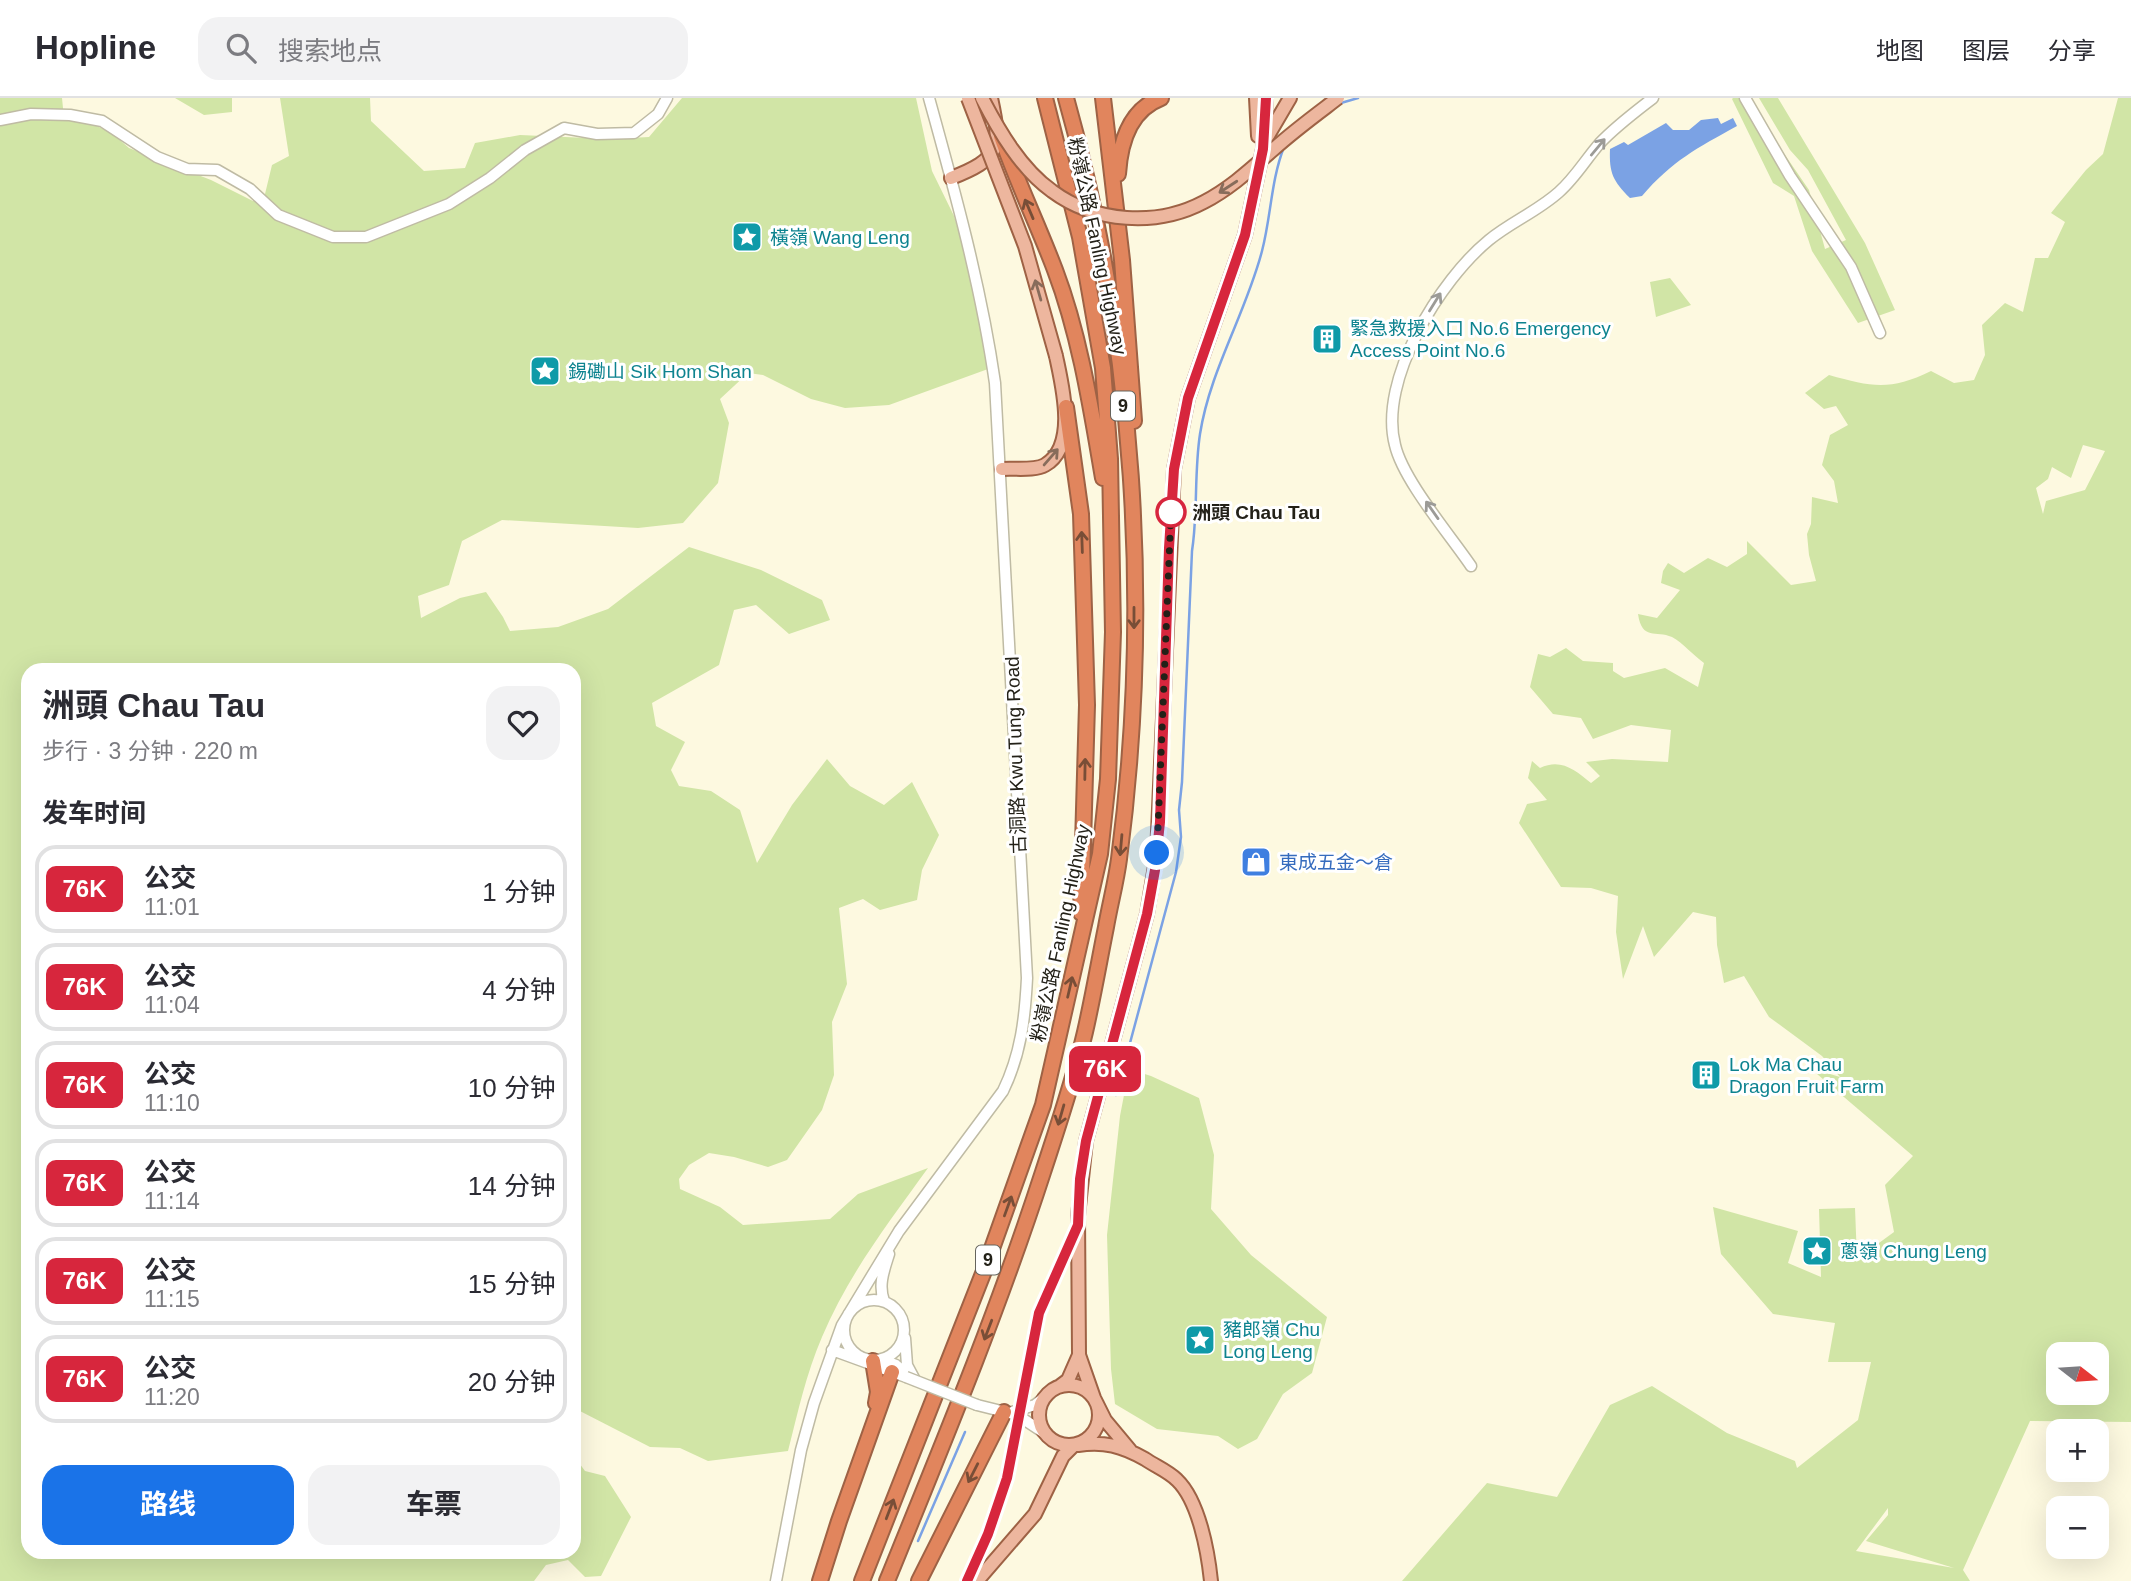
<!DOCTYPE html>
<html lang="zh">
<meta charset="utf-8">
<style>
:root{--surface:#fff;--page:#f2f2f3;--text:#2b2b33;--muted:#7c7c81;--line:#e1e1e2;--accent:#1a73e8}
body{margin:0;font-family:Helvetica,"Noto Sans SC",sans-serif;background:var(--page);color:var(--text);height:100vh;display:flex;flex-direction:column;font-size:26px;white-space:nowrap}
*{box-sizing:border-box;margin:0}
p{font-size:23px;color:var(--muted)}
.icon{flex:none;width:38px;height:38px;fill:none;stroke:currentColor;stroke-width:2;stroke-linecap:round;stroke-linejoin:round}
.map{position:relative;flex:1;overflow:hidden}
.sheet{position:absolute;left:21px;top:565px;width:560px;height:896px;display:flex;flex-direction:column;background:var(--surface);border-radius:21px;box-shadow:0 7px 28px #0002}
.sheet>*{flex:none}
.badge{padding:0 14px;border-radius:10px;font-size:24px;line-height:46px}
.needle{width:46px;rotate:107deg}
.buttons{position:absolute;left:2046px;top:1244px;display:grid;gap:14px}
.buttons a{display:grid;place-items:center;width:63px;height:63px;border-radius:14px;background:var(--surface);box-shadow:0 7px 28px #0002;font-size:35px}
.you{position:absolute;width:35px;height:35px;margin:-18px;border:5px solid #fff;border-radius:50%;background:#1a73e8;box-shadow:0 0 0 10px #1a73e833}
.map>.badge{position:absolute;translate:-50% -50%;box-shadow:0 0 0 4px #fff}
h2{padding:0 21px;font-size:26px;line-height:63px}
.round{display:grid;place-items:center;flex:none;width:74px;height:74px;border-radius:21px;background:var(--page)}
.headline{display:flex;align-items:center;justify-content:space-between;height:119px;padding:0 21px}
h1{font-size:33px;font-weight:700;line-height:52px}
.action{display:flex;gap:14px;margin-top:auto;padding:14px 21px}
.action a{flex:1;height:80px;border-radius:21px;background:var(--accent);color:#fff;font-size:28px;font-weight:700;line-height:80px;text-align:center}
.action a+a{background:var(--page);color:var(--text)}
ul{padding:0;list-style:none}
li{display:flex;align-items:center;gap:21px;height:88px;margin:0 14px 10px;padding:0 7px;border:4px solid var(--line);border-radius:21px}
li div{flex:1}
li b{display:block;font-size:26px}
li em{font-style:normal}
li .badge{min-width:77px;font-weight:700;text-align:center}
header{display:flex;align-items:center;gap:42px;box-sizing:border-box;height:98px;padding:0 35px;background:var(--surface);border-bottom:2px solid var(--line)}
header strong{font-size:33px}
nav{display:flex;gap:38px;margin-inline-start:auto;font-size:24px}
.search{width:490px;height:63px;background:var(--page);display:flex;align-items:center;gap:18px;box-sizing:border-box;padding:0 24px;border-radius:21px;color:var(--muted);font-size:26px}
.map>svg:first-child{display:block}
.green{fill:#d1e5a6;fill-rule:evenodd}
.water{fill:#7ba2e4}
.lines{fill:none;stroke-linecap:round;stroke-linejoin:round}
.stream{stroke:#7ba2e4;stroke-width:2.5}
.minor-casing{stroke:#bfbba4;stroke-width:13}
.major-casing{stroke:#9e6245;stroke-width:16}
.highway-casing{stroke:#9e6245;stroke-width:18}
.minor{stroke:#fff;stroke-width:10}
.major{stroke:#edb69e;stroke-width:12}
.highway{stroke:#e1855d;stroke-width:14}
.minor-bridge-casing{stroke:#bfbba4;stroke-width:13;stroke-linecap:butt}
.major-bridge-casing{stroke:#9e6245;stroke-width:16;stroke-linecap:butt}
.minor-bridge{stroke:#fff;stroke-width:10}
.major-bridge{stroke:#edb69e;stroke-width:12}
.oneway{stroke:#9c9b97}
.oneway2{stroke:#886c5b}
.oneway3{stroke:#784e37}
.line-casing{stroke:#fff;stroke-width:16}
.line{stroke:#d7263d;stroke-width:10}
.walk{stroke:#232118;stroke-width:7;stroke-dasharray:0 12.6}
.stop-dot{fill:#fff;stroke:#d7263d;stroke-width:3.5}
.labels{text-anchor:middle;stroke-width:6;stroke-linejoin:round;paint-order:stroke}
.shield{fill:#fff;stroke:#65645d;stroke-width:2}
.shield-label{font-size:18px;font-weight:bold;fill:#232118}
.culture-label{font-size:19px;fill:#0d838f;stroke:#fff;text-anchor:start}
.street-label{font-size:19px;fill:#232118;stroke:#fff}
.stop-label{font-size:19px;font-weight:bold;fill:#232118;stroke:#fff;text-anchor:start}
.shop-label{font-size:19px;fill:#366cbe;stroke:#fff;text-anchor:start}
</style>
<header>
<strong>Hopline</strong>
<div class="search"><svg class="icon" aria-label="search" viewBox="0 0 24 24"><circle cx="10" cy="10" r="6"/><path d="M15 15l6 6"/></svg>搜索地点</div>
<nav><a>地图</a><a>图层</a><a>分享</a></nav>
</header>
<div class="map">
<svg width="2131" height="1483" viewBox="0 0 2131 1483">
<rect width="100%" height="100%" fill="#fdf9e0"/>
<path class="green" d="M 0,0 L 62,0 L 64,20 L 91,25 L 113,36 L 129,50 L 211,82 L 253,103 L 265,96 L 272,67 L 289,58 L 280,0 L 370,0 L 371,23 L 424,73 L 465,70 L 475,45 L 520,37 L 610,41 L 649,39 L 682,0 L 916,0 L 932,73 L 954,118 L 983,216 L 988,271 L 889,307 L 845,310 L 811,301 L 763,277 L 748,275 L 720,301 L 729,325 L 718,385 L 683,425 L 638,430 L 502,422 L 462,443 L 449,487 L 418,498 L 421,520 L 460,500 L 486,494 L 503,519 L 510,533 L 558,529 L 608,511 L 689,449 L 761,472 L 822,502 L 830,522 L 789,536 L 756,507 L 734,512 L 719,567 L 652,605 L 656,628 L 685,644 L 671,672 L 679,688 L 711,693 L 740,712 L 757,765 L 792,707 L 827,661 L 850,688 L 884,707 L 912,684 L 939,737 L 922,772 L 917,802 L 880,812 L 863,801 L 839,810 L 847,886 L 832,924 L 834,977 L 822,1012 L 787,1062 L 768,1069 L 734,1059 L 709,1055 L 689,1067 L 679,1081 L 680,1091 L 720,1109 L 743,1127 L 830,1121 L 858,1096 L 928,1070 C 889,1124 848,1177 822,1239 C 806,1276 798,1314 788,1353 L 708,1363 L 680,1350 L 650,1349 L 576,1311 L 574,1314 L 574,572 L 28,572 L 28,1454 L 574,1454 L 574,1358 L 585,1373 L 605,1378 L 631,1419 L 601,1478 L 585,1479 L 568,1462 L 546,1467 L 534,1483 L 0,1483 Z
M 175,0 L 232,0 L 232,14 L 204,17 Z
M 1733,0 L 1746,0 L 1809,92 L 1825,151 L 1846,142 L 1808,72 L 1790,52 L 1759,0 L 1778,0 L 1865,145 L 1895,212 L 1858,225 L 1812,153 L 1794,98 L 1773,85 L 1732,1 Z
M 2118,0 L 2131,0 L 2131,1324 L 2030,1323 L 1963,1472 L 1970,1483 L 1402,1483 L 1487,1385 L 1557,1399 L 1610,1307 L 1652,1288 L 1727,1335 L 1795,1363 L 1797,1370 L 1858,1322 L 1871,1264 L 1828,1264 L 1835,1225 L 1773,1216 L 1721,1156 L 1713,1109 L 1798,1133 L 1788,1165 L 1821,1179 L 1819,1111 L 1855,1110 L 1857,1161 L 1894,1134 L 1885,1087 L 1913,1058 L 1810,970 L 1840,979 L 1822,958 L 1769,919 L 1744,878 L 1724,885 L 1717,847 L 1716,819 L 1693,814 L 1654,859 L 1643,828 L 1623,881 L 1616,834 L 1618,798 L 1591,790 L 1561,789 L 1519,725 L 1527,706 L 1547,702 L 1528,680 L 1532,663 L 1540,670 C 1561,660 1575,672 1591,685 L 1600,678 L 1586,664 L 1612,661 L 1668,664 L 1671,632 L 1631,627 L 1593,641 L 1581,620 L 1553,616 L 1530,589 L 1538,556 L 1550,559 L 1566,550 L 1583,563 L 1613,565 L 1613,573 L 1624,580 L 1665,570 L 1698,589 L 1704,565 C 1694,558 1683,545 1672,539 C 1656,532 1642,543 1638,516 L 1657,520 L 1680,492 L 1661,485 L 1663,473 L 1668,465 L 1684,475 L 1708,460 L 1727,469 L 1747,456 L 1747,443 L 1791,487 L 1816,483 L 1809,457 L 1807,436 L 1811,426 L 1812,399 L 1838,405 L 1834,383 L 1822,367 L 1830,337 L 1848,327 L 1836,308 L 1824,311 L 1805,295 L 1829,277 C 1872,289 1890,293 1931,273 L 1954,285 L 1974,282 L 1985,257 L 1982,227 L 2005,205 L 2023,214 L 2035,160 L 2048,160 L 2065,124 L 2051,115 L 2086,72 L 2103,56 ZM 2083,347 L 2105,353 L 2085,392 L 2046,403 L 2043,416 L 2036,390 L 2048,381 L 2052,369 L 2071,380 ZM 2058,1256 L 2096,1256 L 2096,1295 L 2058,1295 ZM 1888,1410 L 1888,1417 L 1866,1443 L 1954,1470 L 1856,1453 Z
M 1670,180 L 1691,207 L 1656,219 L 1650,184 Z
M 1129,971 L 1151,978 L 1199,1000 L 1214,1057 L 1211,1111 L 1251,1157 L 1327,1219 L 1312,1275 L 1283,1296 L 1257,1341 L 1238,1351 L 1218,1338 L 1157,1331 L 1115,1306 L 1111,1271 L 1107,1137 L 1120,1018 Z"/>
<path class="water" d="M 1718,20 L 1721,26 L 1733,20 L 1737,28 C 1697,50 1672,63 1642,98 L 1630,100 C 1613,83 1609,75 1610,51 L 1624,44 L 1628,47 L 1666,25 L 1673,32 L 1689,32 L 1701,22 Z"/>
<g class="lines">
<path class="stream" d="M 1341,5 L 1358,0
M 1116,997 L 1176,774 L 1181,739 L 1179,712 L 1182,684 L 1192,453 C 1198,415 1194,375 1200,336 C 1210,272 1246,215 1262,153 C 1271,119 1271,82 1284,49
M 918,1443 L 965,1334"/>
<g class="minor-casing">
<path id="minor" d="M 1745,0 L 1790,78 L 1851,169 L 1880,235
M 0,22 L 31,16 L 70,17 L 102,23 L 157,59 L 187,71 L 217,72 L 250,91 L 278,117 L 333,139 L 366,139 L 449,106 L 490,80 L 525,52 L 564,30 L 597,36 L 634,35 L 658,16 L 667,0
M 1471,468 C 1450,437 1403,382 1395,347 C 1378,282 1440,182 1489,142 C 1511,124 1538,113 1559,94 C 1575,80 1586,61 1600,45 C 1616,28 1635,14 1653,0
M844 1232a30 30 0 1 1 60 0a30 30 0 1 1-60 0Z
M 884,1203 C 878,1187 884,1172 889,1156
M 905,1240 L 907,1267 L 915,1282
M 832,1252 L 906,1279
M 883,1262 L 896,1267 L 908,1277
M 977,1307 L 1017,1317 L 1043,1334
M 1012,1314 L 1035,1307 L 1047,1297
M 776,1483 L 801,1352 L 814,1305 L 842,1227 L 899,1133 L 1003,993 C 1021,956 1025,920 1027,880 L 995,285 C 981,188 955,94 929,0"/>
</g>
<g class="major-casing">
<path id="major" d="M 1256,0 L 1258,38
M 1266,41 L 1290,0
M 951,80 C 1000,61 1002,50 991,0
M 1002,371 C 1014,370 1035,373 1045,367 C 1078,348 1062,287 1056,258
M1039 1317a30 30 0 1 1 60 0a30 30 0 1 1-60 0Z
M 1060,1288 L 1068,1282 L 1079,1257
M 1078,1347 C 1104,1343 1122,1348 1145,1361 C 1155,1368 1168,1373 1177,1382 C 1199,1403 1208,1454 1211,1483
M 1130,1352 L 1105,1322 L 1094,1300 L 1079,1257 L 1078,1118 L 1086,1043 L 1147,816 L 1157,756 L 1174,371 L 1188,300 L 1245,137 L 1263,51 L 1266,0
M 977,1483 L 1035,1416 L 1063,1358 L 1074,1347"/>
</g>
<g class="highway-casing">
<path id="highway" d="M 1103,0 L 1122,162 L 1134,323
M 1001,38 C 1017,84 1038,127 1055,172 C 1080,238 1091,310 1103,380
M 1118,76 C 1120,45 1129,12 1161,0
M 1066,309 L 1081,416 L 1087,607 L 1081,815
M 873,1263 L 878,1294 L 876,1305
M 820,1483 L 839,1423 L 892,1274
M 862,1483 L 984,1173 L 1043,1007 L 1100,756 L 1108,681 L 1113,534 L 1110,361 L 1103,270 L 1080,139 L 1045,0
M 887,1483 C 942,1348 998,1213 1043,1074 C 1058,1028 1074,981 1085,934 C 1093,899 1099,864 1106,829 C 1110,806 1116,784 1119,761 C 1152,509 1135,245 1066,0
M 919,1483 L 1004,1314"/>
</g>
<use href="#minor" class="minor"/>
<use href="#major" class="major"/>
<use href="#highway" class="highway"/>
<g class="minor-bridge-casing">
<path id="minor-bridge" d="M 906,1279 L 977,1307"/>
</g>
<g class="major-bridge-casing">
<path id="major-bridge" d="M 968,0 L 1025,148 L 1056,258
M 982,0 C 999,33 1021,71 1052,93 C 1095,125 1157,129 1204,104 C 1231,90 1252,70 1275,50 C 1295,32 1317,16 1338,0"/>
</g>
<use href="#minor-bridge" class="minor-bridge"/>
<use href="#major-bridge" class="major-bridge"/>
</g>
<defs><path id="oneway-shaft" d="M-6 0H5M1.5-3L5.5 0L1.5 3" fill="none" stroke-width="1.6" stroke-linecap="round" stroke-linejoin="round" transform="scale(1.75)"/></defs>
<g class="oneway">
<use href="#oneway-shaft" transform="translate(1598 49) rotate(-50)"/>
<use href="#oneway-shaft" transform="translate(1435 204) rotate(-58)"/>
<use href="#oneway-shaft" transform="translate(1432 412) rotate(-125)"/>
</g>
<g class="oneway2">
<use href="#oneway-shaft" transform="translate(1228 89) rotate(147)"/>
<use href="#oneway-shaft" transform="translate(1038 192) rotate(-106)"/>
<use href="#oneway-shaft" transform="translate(1051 359) rotate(-49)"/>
</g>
<g class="oneway3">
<use href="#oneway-shaft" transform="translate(1029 111) rotate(-113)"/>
<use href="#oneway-shaft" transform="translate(1082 444) rotate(-92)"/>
<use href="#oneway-shaft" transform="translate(1134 520) rotate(90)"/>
<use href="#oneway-shaft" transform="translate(1085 671) rotate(-89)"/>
<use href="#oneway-shaft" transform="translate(1121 747) rotate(95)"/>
<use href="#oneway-shaft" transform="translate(1070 889) rotate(-77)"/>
<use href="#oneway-shaft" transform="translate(1061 1017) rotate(106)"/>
<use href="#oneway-shaft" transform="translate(1008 1108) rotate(-70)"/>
<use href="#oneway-shaft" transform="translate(988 1232) rotate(111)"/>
<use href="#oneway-shaft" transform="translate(973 1375) rotate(117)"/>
<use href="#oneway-shaft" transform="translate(890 1411) rotate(-69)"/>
</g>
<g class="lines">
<g class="line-casing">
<path id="line" d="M 967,1483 L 988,1436 L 1007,1380 L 1039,1215 L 1078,1127 L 1080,1081 L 1086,1043 L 1147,816 L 1155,772 L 1160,724 L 1169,450 L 1174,371 L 1188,300 L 1245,137 L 1263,51 L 1266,0"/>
</g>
<use href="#line" class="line"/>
<path class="walk" d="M 1157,755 L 1171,414"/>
</g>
<defs>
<g id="sight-square" transform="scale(1.575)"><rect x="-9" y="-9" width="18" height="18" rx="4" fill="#0f9aa8" stroke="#fff"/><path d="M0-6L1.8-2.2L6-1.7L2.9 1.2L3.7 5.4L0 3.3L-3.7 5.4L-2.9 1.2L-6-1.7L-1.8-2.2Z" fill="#fff"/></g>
<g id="building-square" transform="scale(1.575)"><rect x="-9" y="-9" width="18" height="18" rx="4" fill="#0f9aa8" stroke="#fff"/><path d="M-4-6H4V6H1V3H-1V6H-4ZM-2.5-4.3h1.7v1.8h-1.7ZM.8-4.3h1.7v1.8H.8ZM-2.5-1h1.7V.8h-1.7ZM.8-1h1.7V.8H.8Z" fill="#fff"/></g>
<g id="shop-square" transform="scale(1.575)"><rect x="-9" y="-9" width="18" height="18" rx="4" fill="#3f7fe0" stroke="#fff"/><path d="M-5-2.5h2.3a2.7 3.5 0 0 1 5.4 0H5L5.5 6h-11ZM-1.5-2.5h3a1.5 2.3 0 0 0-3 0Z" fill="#fff"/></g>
</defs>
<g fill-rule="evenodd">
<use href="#sight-square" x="747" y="139"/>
<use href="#building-square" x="1327" y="241"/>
<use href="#sight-square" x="545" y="273"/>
<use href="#shop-square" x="1256" y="764"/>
<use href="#building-square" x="1706" y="977"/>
<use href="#sight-square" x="1817" y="1153"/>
<use href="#sight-square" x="1200" y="1242"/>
</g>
<circle class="stop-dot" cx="1171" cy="414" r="14"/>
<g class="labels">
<g class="shield">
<rect x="1111" y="293.5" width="24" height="29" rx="5"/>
<rect x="976" y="1147.5" width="24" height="29" rx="5"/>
</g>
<g class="shield-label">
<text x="1123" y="314">9</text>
<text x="988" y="1168">9</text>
</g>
<g class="culture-label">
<text x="770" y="146">橫嶺 Wang Leng</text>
<text x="1350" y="237">緊急救援入口 No.6 Emergency<tspan x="1350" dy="22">Access Point No.6</tspan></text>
<text x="568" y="280">錫磡山 Sik Hom Shan</text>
<text x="1729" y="973">Lok Ma Chau<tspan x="1729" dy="22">Dragon Fruit Farm</tspan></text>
<text x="1840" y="1160">蔥嶺 Chung Leng</text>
<text x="1223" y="1238">豬郎嶺 Chu<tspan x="1223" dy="22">Long Leng</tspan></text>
</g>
<g class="street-label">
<text transform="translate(1098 148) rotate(78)" y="7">粉嶺公路 Fanling Highway</text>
<text transform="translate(1015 657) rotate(-92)" y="7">古洞路 Kwu Tung Road</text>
<text transform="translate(1060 835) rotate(-78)" y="7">粉嶺公路 Fanling Highway</text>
</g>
<g class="stop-label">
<text x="1192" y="421">洲頭 Chau Tau</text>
</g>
<g class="shop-label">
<text x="1279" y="771">東成五金～倉</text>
</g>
</g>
</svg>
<div class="buttons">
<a><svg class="needle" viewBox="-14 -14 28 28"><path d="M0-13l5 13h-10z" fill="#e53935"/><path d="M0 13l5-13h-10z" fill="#7c7c81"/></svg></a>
<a>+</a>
<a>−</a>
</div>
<div class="you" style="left:1157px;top:755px"></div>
<b class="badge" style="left:1105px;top:971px;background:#d7263d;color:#fff">76K</b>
<section class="sheet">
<div class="headline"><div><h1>洲頭 Chau Tau</h1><p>步行 · 3 分钟 · 220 m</p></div><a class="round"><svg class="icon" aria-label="heart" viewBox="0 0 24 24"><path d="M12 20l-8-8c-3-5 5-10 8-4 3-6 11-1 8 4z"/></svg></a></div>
<h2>发车时间</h2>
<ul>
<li><span class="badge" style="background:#d7263d;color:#fff">76K</span><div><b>公交</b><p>11:01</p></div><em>1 分钟</em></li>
<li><span class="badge" style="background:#d7263d;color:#fff">76K</span><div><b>公交</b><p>11:04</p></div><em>4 分钟</em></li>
<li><span class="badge" style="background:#d7263d;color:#fff">76K</span><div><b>公交</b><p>11:10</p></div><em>10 分钟</em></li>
<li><span class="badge" style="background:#d7263d;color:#fff">76K</span><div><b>公交</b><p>11:14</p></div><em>14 分钟</em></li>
<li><span class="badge" style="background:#d7263d;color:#fff">76K</span><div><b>公交</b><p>11:15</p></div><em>15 分钟</em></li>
<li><span class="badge" style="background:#d7263d;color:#fff">76K</span><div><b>公交</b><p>11:20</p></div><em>20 分钟</em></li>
</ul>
<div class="action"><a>路线</a><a>车票</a></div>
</section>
</div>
